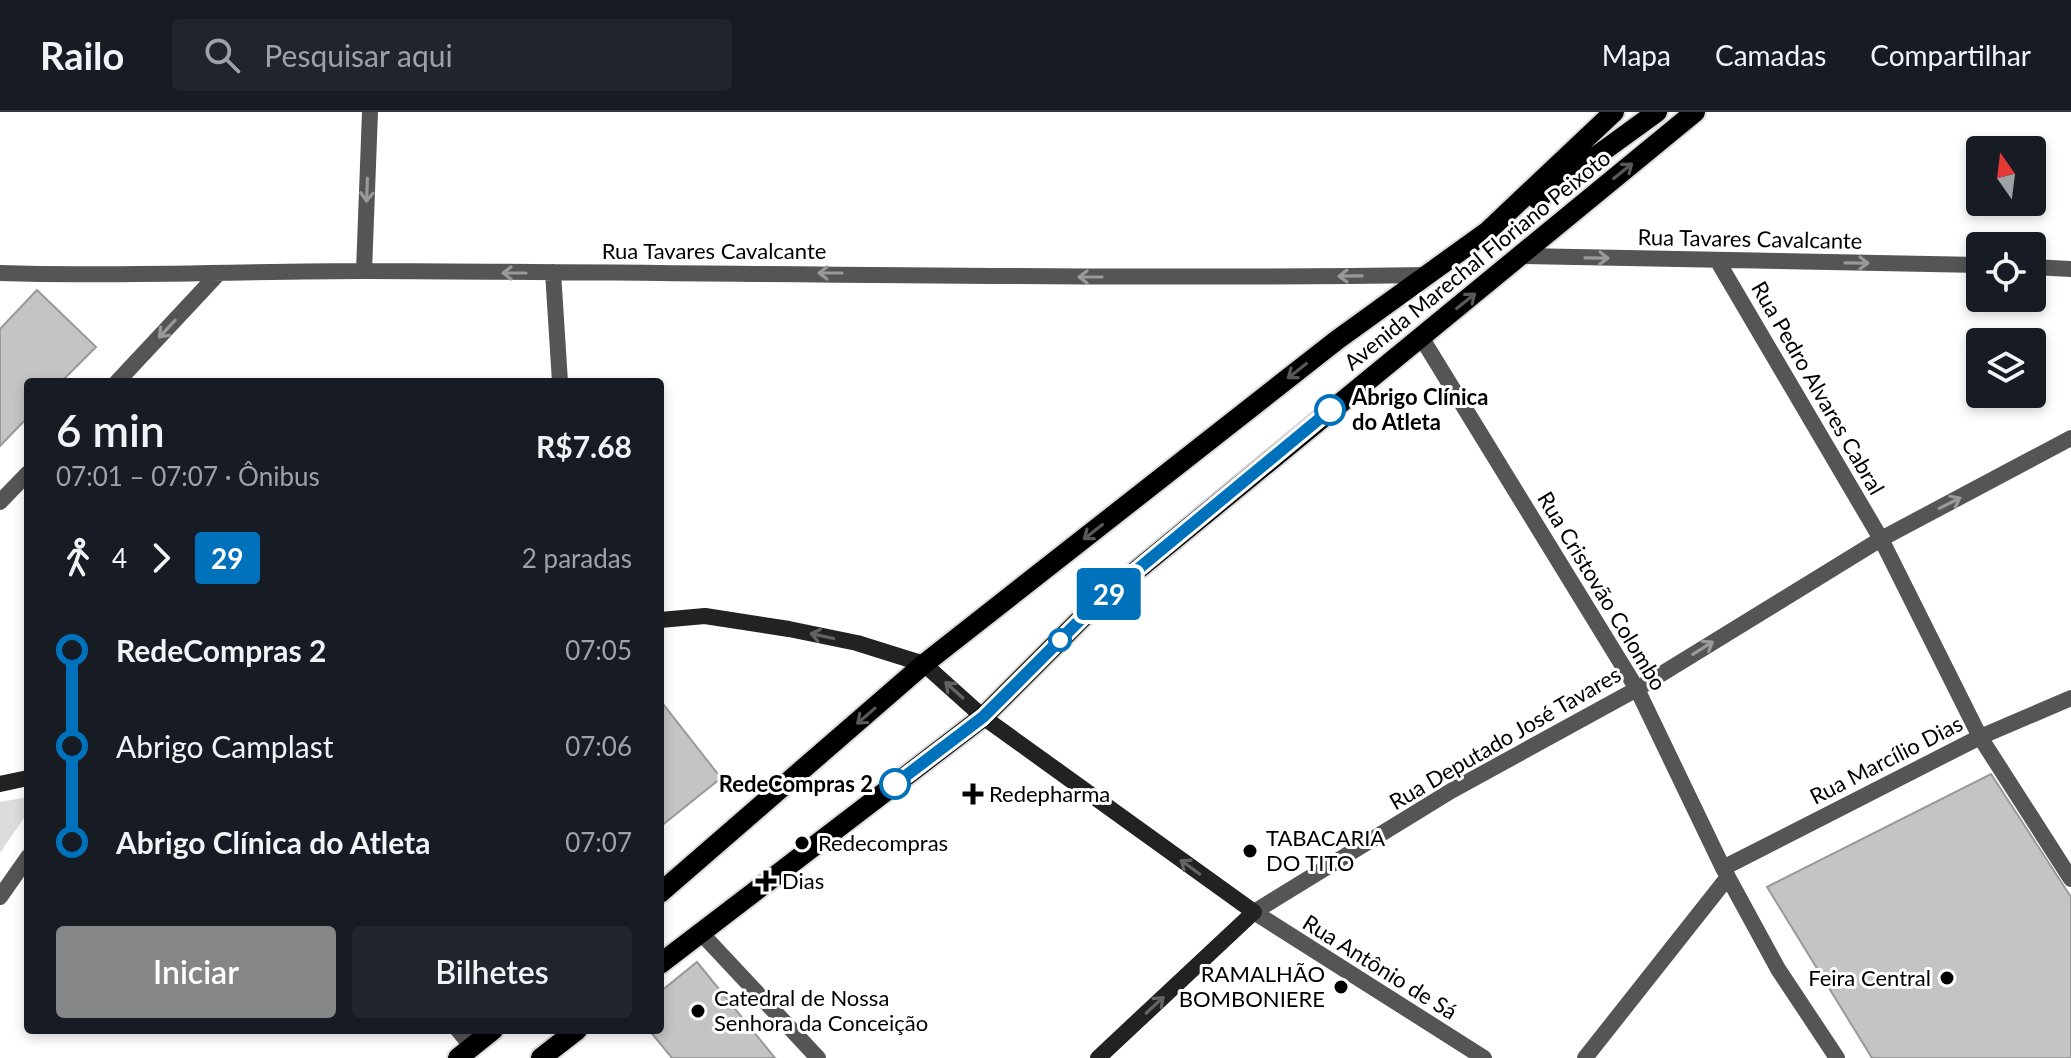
<!DOCTYPE html>
<html lang="pt">
<meta charset="utf-8">
<style>
:root{--surface:#171b24;--page:#20242c;--text:#f1f3f6;--muted:#9ea1a6;--line:#363941;--accent:#858687}
body{margin:0;font-family:Lato,sans-serif;background:var(--page);color:var(--text);height:100vh;display:flex;flex-direction:column;font-size:30px;white-space:nowrap}
*{box-sizing:border-box;margin:0}
p{font-size:26px;color:var(--muted)}
.icon{flex:none;width:44px;height:44px;fill:none;stroke:currentColor;stroke-width:2;stroke-linecap:round;stroke-linejoin:round}
.map{position:relative;flex:1;overflow:hidden}
.sheet{position:absolute;left:24px;top:266px;width:640px;height:656px;display:flex;flex-direction:column;background:var(--surface);border-radius:8px;box-shadow:0 4px 12px #0003}
.sheet>*{flex:none}
.badge{padding:0 16px;border-radius:6px;font-size:28px;line-height:52px}
.needle{width:52px;rotate:346deg}
.fabs{position:absolute;left:1966px;top:24px;display:grid;gap:16px}
.fabs a{display:grid;place-items:center;width:80px;height:80px;border-radius:8px;background:var(--surface);box-shadow:0 4px 12px #0003;font-size:40px}
.map>.badge{position:absolute;translate:-50% -50%;box-shadow:0 0 0 4px #fff}
.legs{display:flex;align-items:center;gap:12px;height:88px;padding:0 32px;font-size:26px}
.legs p{margin-inline-start:auto}
.headline{display:flex;align-items:center;justify-content:space-between;height:136px;padding:0 32px}
h1{font-size:44px;font-weight:600;line-height:60px}
.button{display:flex;gap:16px;margin-top:auto;padding:16px 32px}
.button a{flex:1;height:92px;border-radius:8px;background:var(--accent);color:#fff;font-size:32px;font-weight:600;line-height:92px;text-align:center}
.button a+a{background:var(--page);color:var(--text)}
ul{padding:0 32px;list-style:none}
li{display:flex;align-items:center;gap:28px;height:96px;font-size:30px}
li i{display:grid;place-items:center;width:12px;height:100%;margin:0 10px;background:currentColor}
li i::after{content:'';width:20px;height:20px;margin:-10px;border:6px solid;border-radius:50%;background:var(--surface)}
li p{margin-inline-start:auto}
li:first-child i{background:linear-gradient(#0000 50%,currentColor 0)}
li:last-child i{background:linear-gradient(currentColor 50%,#0000 0)}
header{display:flex;align-items:center;gap:48px;box-sizing:border-box;height:112px;padding:0 40px;background:var(--surface);border-bottom:2px solid var(--line)}
header strong{font-size:38px}
nav{display:flex;gap:44px;margin-inline-start:auto;font-size:28px}
.search{width:560px;height:72px;background:var(--page);display:flex;align-items:center;gap:20px;box-sizing:border-box;padding:0 28px;border-radius:8px;color:var(--muted);font-size:30px}
.map>svg:first-child{display:block}
.green{fill:#dcdcdc}
.building{fill:#c4c4c4;stroke:#999;stroke-width:2}
.lines{fill:none;stroke-linecap:round;stroke-linejoin:round}
.primary-casing{stroke:#dbdbdb;stroke-width:24}
.street{stroke:#555;stroke-width:16}
.secondary{stroke:#222;stroke-width:16}
.primary{stroke:#000;stroke-width:20}
.oneway{stroke:#595959}
.oneway2{stroke:#999}
.oneway3{stroke:#646464}
.line-1-casing{stroke:#fff;stroke-width:18}
.line-1{stroke:#0072bc;stroke-width:12}
.stop-1-dot{fill:#fff;stroke:#0072bc;stroke-width:4}
.poi-dot{fill:#000;stroke:#fff;stroke-width:3}
.labels{text-anchor:middle;stroke-width:6;stroke-linejoin:round;paint-order:stroke}
.street-label{font-size:22px;fill:#000;stroke:#fff}
.stop-label{font-size:22px;font-weight:bold;fill:#000;stroke:#fff;text-anchor:start}
.poi-label{font-size:22px;fill:#000;stroke:#fff;text-anchor:start}
</style>
<header>
<strong>Railo</strong>
<div class="search"><svg class="icon" aria-label="search" viewBox="0 0 24 24"><circle cx="10" cy="10" r="6"/><path d="M15 15l6 6"/></svg>Pesquisar aqui</div>
<nav><a>Mapa</a><a>Camadas</a><a>Compartilhar</a></nav>
</header>
<div class="map">
<svg width="2071" height="946" viewBox="0 0 2071 946">
<rect width="100%" height="100%" fill="#fff"/>
<path class="green" d="M 28,685 L 28,700 L 0,741 L 0,690 Z"/>
<path class="building" d="M 37,178 L 96,235 L 61,270 L 28,270 L 28,305 L 0,334 L 0,217 Z
M 660,588 L 721,666 L 660,715 Z
M 1991,662 L 2071,785 L 2071,946 L 1872,946 L 1767,775 Z
M 697,850 L 775,946 L 672,946 L 649,918 L 660,918 L 660,880 Z"/>
<g class="lines">
<g class="primary-casing">
<path id="primary" d="M 1537,87 L 1657,0
M 660,781 L 924,552 L 1337,228 L 1488,119 L 1614,0
M 660,852 L 983,605 L 1097,491 L 1695,0
M 458,946 L 493,918
M 541,946 L 577,918"/>
</g>
<path class="street" d="M 1519,144 L 1980,153
M 1717,148 L 1881,427 L 1980,625 L 2071,767
M 2032,155 L 2071,157
M 364,159 L 370,0
M 553,160 L 560,270
M 0,161 C 122,165 244,159 366,159 C 720,160 1074,168 1428,163
M 1421,225 L 1637,577 L 1723,756 L 1778,857 L 1837,946
M 117,270 L 217,163
M 0,390 L 28,361
M 1723,756 L 1980,625 L 2071,586
M 0,785 L 28,745
M 701,821 L 818,946
M 458,918 L 472,935
M 1484,946 L 1254,800 L 1451,679 L 1637,577 L 1881,427 L 2071,326
M 1585,946 L 1728,765"/>
<path class="secondary" d="M 660,508 L 705,504 L 789,517 L 857,531 L 924,552 L 983,605 L 1254,800 L 1098,946
M 0,672 L 28,666"/>
<use href="#primary" class="primary"/>
</g>
<defs><path id="oneway-shaft" d="M-6 0H5M1.5-3L5.5 0L1.5 3" fill="none" stroke-width="1.6" stroke-linecap="round" stroke-linejoin="round" transform="scale(2)"/></defs>
<g class="oneway">
<use href="#oneway-shaft" transform="translate(1623 59) rotate(-39)"/>
<use href="#oneway-shaft" transform="translate(1466 189) rotate(-39)"/>
<use href="#oneway-shaft" transform="translate(1297 259) rotate(142)"/>
<use href="#oneway-shaft" transform="translate(1093 420) rotate(142)"/>
<use href="#oneway-shaft" transform="translate(866 604) rotate(139)"/>
</g>
<g class="oneway2">
<use href="#oneway-shaft" transform="translate(367 78) rotate(92)"/>
<use href="#oneway-shaft" transform="translate(1597 146) rotate(1)"/>
<use href="#oneway-shaft" transform="translate(1857 151) rotate(1)"/>
<use href="#oneway-shaft" transform="translate(514 161) rotate(180)"/>
<use href="#oneway-shaft" transform="translate(830 161) rotate(180)"/>
<use href="#oneway-shaft" transform="translate(1350 164) rotate(179)"/>
<use href="#oneway-shaft" transform="translate(1090 165) rotate(-180)"/>
<use href="#oneway-shaft" transform="translate(167 217) rotate(133)"/>
<use href="#oneway-shaft" transform="translate(1950 391) rotate(-27)"/>
<use href="#oneway-shaft" transform="translate(1703 536) rotate(-32)"/>
</g>
<g class="oneway3">
<use href="#oneway-shaft" transform="translate(822 524) rotate(-168)"/>
<use href="#oneway-shaft" transform="translate(954 578) rotate(-138)"/>
<use href="#oneway-shaft" transform="translate(1190 755) rotate(-144)"/>
<use href="#oneway-shaft" transform="translate(1155 893) rotate(-43)"/>
</g>
<g class="lines">
<g class="line-1-casing">
<path id="line-1" d="M 895,672 L 983,605 L 1097,491 L 1330,298"/>
</g>
<use href="#line-1" class="line-1"/>
</g>
<g class="stop-1-dot">
<circle cx="1330" cy="298" r="14"/>
<circle cx="1060" cy="528" r="10"/>
<circle cx="895" cy="672" r="14"/>
</g>
<g class="poi-dot">
<path d="M969 670h8v8h8v8h-8v8h-8v-8h-8v-8h8z"/>
<circle cx="802" cy="731" r="8"/>
<circle cx="1250" cy="739" r="8"/>
<path d="M762 757h8v8h8v8h-8v8h-8v-8h-8v-8h8z"/>
<circle cx="1947" cy="866" r="8"/>
<circle cx="1341" cy="875" r="8"/>
<circle cx="698" cy="899" r="8"/>
</g>
<g class="labels">
<g class="street-label">
<text transform="translate(1750 127) rotate(1)" y="8">Rua Tavares Cavalcante</text>
<text x="714" y="147">Rua Tavares Cavalcante</text>
<text transform="translate(1477 148) rotate(-39)" y="8">Avenida Marechal Floriano Peixoto</text>
<text transform="translate(1818 276) rotate(60)" y="8">Rua Pedro Alvares Cabral</text>
<text transform="translate(1602 479) rotate(59)" y="8">Rua Cristovão Colombo</text>
<text transform="translate(1505 626) rotate(-30)" y="8">Rua Deputado José Tavares</text>
<text transform="translate(1886 648) rotate(-27)" y="8">Rua Marcílio Dias</text>
<text transform="translate(1380 855) rotate(32)" y="8">Rua Antônio de Sá</text>
</g>
<g class="stop-label">
<text x="1352" y="293">Abrigo Clínica<tspan x="1352" dy="25">do Atleta</tspan></text>
<text x="873" y="680" text-anchor="end">RedeCompras 2</text>
</g>
<g class="poi-label">
<text x="989" y="690">Redepharma</text>
<text x="1266" y="734">TABACARIA<tspan x="1266" dy="25">DO TITO</tspan></text>
<text x="818" y="739">Redecompras</text>
<text x="782" y="777">Dias</text>
<text x="1325" y="870" text-anchor="end">RAMALHÃO<tspan x="1325" dy="25">BOMBONIERE</tspan></text>
<text x="1931" y="874" text-anchor="end">Feira Central</text>
<text x="714" y="894">Catedral de Nossa<tspan x="714" dy="25">Senhora da Conceição</tspan></text>
</g>
</g>
</svg>
<div class="fabs">
<a><svg class="needle" viewBox="-14 -14 28 28"><path d="M0-13l5 13h-10z" fill="#e53935"/><path d="M0 13l5-13h-10z" fill="#9ea1a6"/></svg></a>
<a><svg class="icon" aria-label="locate" viewBox="0 0 24 24"><circle cx="12" cy="12" r="6"/><path d="M12 2v4M12 18v4M2 12h4M18 12h4"/></svg></a>
<a><svg class="icon" aria-label="layers" viewBox="0 0 24 24"><path d="M12 4l9 5-9 5-9-5zM3 14l9 5 9-5"/></svg></a>
</div>
<b class="badge" style="left:1109px;top:482px;background:#0072bc;color:#fff">29</b>
<section class="sheet">
<div class="headline"><div><h1>6 min</h1><p>07:01 – 07:07 · Ônibus</p></div><b>R$7.68</b></div>
<div class="legs"><svg class="icon" aria-label="walk" viewBox="0 0 24 24"><circle cx="13" cy="4" r="2"/><path d="M13 8l-2 6 4 7M11 14l-3 7M7 12l3-4h3l4 4"/></svg>4<svg class="icon" aria-label="forward" viewBox="0 0 24 24"><path d="M9 5l7 7-7 7"/></svg><b class="badge" style="background:#0072bc;color:#fff">29</b><p>2 paradas</p></div>
<ul>
<li><i style="color:#0072bc"></i><b>RedeCompras 2</b><p>07:05</p></li>
<li><i style="color:#0072bc"></i><span>Abrigo Camplast</span><p>07:06</p></li>
<li><i style="color:#0072bc"></i><b>Abrigo Clínica do Atleta</b><p>07:07</p></li>
</ul>
<div class="button"><a>Iniciar</a><a>Bilhetes</a></div>
</section>
</div>
